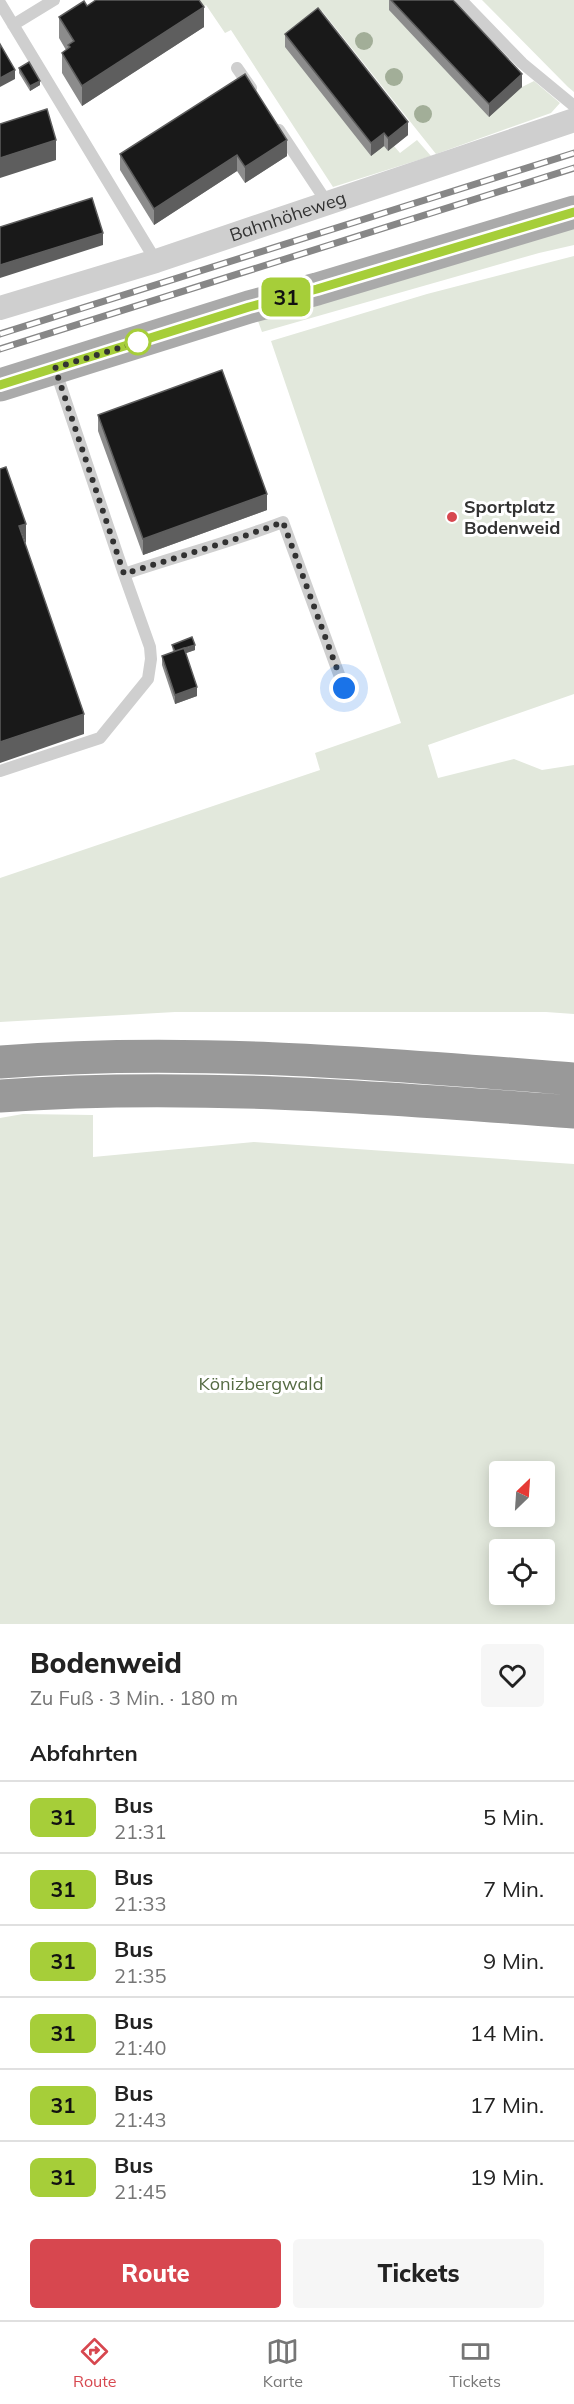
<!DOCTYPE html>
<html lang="de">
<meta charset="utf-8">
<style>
:root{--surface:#fff;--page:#f6f6f6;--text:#222;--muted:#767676;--line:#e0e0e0;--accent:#d7474f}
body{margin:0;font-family:Mulish,sans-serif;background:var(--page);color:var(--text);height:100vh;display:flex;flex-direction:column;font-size:22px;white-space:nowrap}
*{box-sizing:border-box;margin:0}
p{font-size:20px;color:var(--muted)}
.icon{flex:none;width:33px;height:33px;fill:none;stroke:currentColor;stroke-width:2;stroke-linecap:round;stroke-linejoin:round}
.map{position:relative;height:1624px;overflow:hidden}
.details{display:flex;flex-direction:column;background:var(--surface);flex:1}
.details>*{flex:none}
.badge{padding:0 12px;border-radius:9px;font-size:21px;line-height:39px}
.needle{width:39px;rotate:25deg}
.fabs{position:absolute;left:489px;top:1461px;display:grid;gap:12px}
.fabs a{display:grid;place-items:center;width:66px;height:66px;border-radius:6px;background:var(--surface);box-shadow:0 3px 15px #0003;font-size:30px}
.you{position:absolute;width:30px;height:30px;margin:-15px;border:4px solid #fff;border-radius:50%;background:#1a73e8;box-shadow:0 0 0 9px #1a73e833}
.map>.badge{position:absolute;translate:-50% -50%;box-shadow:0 0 0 3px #fff}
h2{padding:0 30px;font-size:22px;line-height:54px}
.round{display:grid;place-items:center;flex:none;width:63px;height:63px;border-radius:6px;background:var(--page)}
.summary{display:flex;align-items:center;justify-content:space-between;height:102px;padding:0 30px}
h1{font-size:28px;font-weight:800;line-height:45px}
.action{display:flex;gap:12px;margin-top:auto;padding:12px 30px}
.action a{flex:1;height:69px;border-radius:6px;background:var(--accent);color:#fff;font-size:24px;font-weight:800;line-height:69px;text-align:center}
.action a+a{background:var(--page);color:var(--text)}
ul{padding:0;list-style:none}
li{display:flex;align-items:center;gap:18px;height:72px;padding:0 30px;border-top:2px solid var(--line)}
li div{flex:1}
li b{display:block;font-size:22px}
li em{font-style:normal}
li .badge{min-width:66px;font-weight:700;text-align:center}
.tabs{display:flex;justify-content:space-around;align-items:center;height:84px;border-top:2px solid var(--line);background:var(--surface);font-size:16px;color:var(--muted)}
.tabs a{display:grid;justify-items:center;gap:3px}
.tabs .current{color:var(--accent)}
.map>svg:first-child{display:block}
.green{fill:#e2e8dc;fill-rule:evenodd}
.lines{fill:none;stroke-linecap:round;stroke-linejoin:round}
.service{stroke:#cfcfcf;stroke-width:12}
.minor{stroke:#cfcfcf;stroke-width:24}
.primary{stroke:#aaa;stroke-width:33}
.motorway{stroke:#999;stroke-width:33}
.rail-casing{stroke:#878787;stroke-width:7}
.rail{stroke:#fff;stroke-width:4.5;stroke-dasharray:14;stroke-linecap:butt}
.tree{fill:#a2ae98}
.wall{fill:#8c8c8c}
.shaded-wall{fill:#5e5e5e}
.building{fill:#191919;stroke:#5e5e5e;stroke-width:1.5}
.line-casing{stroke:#fff;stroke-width:14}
.line{stroke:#a6ce39;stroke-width:9}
.walk{stroke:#323232;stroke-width:6;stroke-dasharray:0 10.8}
.stop-dot{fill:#fff;stroke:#a6ce39;stroke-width:3}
.poi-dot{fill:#d7474f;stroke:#fff;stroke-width:2}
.labels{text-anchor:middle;stroke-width:6;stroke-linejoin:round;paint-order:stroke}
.street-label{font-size:18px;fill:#323232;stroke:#fff}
.poi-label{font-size:18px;font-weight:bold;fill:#323232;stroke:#fff;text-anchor:start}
.park-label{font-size:18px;fill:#556b43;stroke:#fff}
</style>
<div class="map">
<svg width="574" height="1624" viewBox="0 0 574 1624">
<rect width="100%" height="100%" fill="#fff"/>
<path class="green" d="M 186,0 L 399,0 L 522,87 L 534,81 L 560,103 L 551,113 L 436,154 L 322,11 L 297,30 L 388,150 L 394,146 L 400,153 L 417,140 L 431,156 L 333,187 L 231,30 L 225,33 L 206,5 L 195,13 Z
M 482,0 L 574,0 L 574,92 L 568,87 Z
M 574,228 L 574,245 L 539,253 L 262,332 L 258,321 Z
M 574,256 L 574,694 L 428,745 L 438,778 L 514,759 L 542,770 L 574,765 L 574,1014 L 546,1012 L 175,1012 L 0,1022 L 0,878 L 320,770 L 315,753 L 401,723 L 271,341 L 427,294 Z
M 23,1114 L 93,1115 L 93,1157 L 254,1142 L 574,1164 L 574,1624 L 0,1624 L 0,1118 ZM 500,1472 L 544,1472 L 544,1516 L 500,1516 ZM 500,1550 L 544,1550 L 544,1594 L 500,1594 Z"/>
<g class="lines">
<path class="service" d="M 461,0 L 522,63 L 574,106
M 0,3 L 156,261
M 13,25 L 54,0
M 237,68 L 251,88
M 279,130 L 328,204
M 55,369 L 124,574 C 177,556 231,542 283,522 L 344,688
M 0,771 L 100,738 L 148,679 L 151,659 L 150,647 L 124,574"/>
<path class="minor" id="s1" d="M 0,308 L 156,261 L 574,120"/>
<path class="primary" d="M 0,385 L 249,307 L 317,289 L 574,212"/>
<path class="motorway" d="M 0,1062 C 191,1047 384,1064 574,1079
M 0,1096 C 191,1082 383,1098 574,1112"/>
<g class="rail-casing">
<path id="rail" d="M 0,334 L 574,153
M 0,349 L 574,168"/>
</g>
<use href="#rail" class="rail"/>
</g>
<g class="tree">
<circle cx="364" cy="41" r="9"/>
<circle cx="394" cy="77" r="9"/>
<circle cx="423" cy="114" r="9"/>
</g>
<path class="wall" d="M 389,0 L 453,0 L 522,87 L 489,117 L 389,10 Z
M 87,6 L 204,27 L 82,106 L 62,73 L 62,53 L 66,50 L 59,38 L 59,17 Z
M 285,34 L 408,135 L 388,151 L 384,146 L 371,156 L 285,47 Z
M 19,68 L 40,85 L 30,91 L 19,73 Z
M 120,154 L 287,156 L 245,183 L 237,171 L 154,225 L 120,170 Z
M 98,415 L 267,510 L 143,555 L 98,431 Z
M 172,645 L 195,650 L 186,653 L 197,696 L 175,704 L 162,665 L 162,656 L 173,652 Z"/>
<path class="shaded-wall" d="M 204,7 L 204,27 L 82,106 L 82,86 Z
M 15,70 L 15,79 L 0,87 L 0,78 Z
M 522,74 L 522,87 L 489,117 L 489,104 Z
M 40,81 L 40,85 L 30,91 L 30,86 Z
M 408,122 L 408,135 L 388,151 L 388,138 Z
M 384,133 L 384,146 L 371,156 L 371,143 Z
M 56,140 L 56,160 L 0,178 L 0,158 Z
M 287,140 L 287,156 L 245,183 L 245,167 Z
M 237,155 L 237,171 L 154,225 L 154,209 Z
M 103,233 L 103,245 L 0,278 L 0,265 Z
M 267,494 L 267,510 L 143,555 L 143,539 Z
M 26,524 L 26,544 L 19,526 Z
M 195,645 L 195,650 L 175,657 L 175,652 Z
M 197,687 L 197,696 L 175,704 L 175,695 Z
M 84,714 L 84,734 L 0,763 L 0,742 Z"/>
<path class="building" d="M 96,0 L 199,0 L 204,7 L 82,86 L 62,53 L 70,47 L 68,45 L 74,41 L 59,17 L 84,1 L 87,6 Z
M 391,0 L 453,0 L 522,74 L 489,104 Z
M 318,8 L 408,122 L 388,138 L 384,133 L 371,143 L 285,34 Z
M 0,44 L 15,70 L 0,78 Z
M 29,62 L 40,81 L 30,86 L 19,68 Z
M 245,74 L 287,140 L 245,167 L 237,155 L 154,209 L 120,154 Z
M 47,109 L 56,140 L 0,158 L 0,124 Z
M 92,198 L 103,233 L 0,265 L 0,227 Z
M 222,370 L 267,494 L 143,539 L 98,415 Z
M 6,467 L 26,524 L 19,526 L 84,714 L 0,742 L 0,469 Z
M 192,637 L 195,645 L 175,651 L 172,645 Z
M 184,648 L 197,687 L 175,695 L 162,656 Z"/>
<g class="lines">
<g class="line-casing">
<path id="line" d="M 0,385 L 249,307 L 317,289 L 574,212"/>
</g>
<use href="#line" class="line"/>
<path class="walk" d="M 138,342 L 55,368 L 124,574 L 239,538 L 283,522 L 344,688"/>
</g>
<circle class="stop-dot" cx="138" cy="342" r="12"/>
<circle class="poi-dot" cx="452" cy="517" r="6"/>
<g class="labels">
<g class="street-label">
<text dy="6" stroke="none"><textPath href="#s1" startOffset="302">Bahnhöheweg</textPath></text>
</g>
<g class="poi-label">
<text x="464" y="513">Sportplatz<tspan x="464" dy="21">Bodenweid</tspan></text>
</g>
<g class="park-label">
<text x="261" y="1390">Könizbergwald</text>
</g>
</g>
</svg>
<div class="fabs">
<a><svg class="needle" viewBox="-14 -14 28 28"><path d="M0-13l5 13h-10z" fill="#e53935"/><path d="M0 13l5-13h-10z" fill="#767676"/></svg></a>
<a><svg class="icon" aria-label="locate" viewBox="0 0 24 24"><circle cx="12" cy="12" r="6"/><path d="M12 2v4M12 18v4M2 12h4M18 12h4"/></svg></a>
</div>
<div class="you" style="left:344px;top:688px"></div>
<b class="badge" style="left:286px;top:297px;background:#a6ce39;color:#111">31</b>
</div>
<section class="details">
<div class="summary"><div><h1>Bodenweid</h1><p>Zu Fuß · 3 Min. · 180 m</p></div><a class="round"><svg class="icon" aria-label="heart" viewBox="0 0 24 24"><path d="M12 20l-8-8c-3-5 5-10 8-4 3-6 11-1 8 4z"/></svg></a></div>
<h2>Abfahrten</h2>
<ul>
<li><span class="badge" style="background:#a6ce39;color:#111">31</span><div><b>Bus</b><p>21:31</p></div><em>5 Min.</em></li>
<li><span class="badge" style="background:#a6ce39;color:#111">31</span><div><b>Bus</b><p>21:33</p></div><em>7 Min.</em></li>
<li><span class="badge" style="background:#a6ce39;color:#111">31</span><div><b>Bus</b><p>21:35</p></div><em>9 Min.</em></li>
<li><span class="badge" style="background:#a6ce39;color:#111">31</span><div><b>Bus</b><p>21:40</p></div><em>14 Min.</em></li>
<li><span class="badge" style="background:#a6ce39;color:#111">31</span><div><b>Bus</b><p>21:43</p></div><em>17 Min.</em></li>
<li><span class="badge" style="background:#a6ce39;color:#111">31</span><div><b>Bus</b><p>21:45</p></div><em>19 Min.</em></li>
</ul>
<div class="action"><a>Route</a><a>Tickets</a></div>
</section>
<nav class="tabs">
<a class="current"><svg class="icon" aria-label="directions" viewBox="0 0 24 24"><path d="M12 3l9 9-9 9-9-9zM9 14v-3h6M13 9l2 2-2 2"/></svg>Route</a>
<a><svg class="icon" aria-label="map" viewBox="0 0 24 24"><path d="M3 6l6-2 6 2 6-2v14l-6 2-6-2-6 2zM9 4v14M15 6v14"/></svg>Karte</a>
<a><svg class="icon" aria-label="tickets" viewBox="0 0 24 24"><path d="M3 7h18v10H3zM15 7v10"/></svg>Tickets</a>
</nav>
